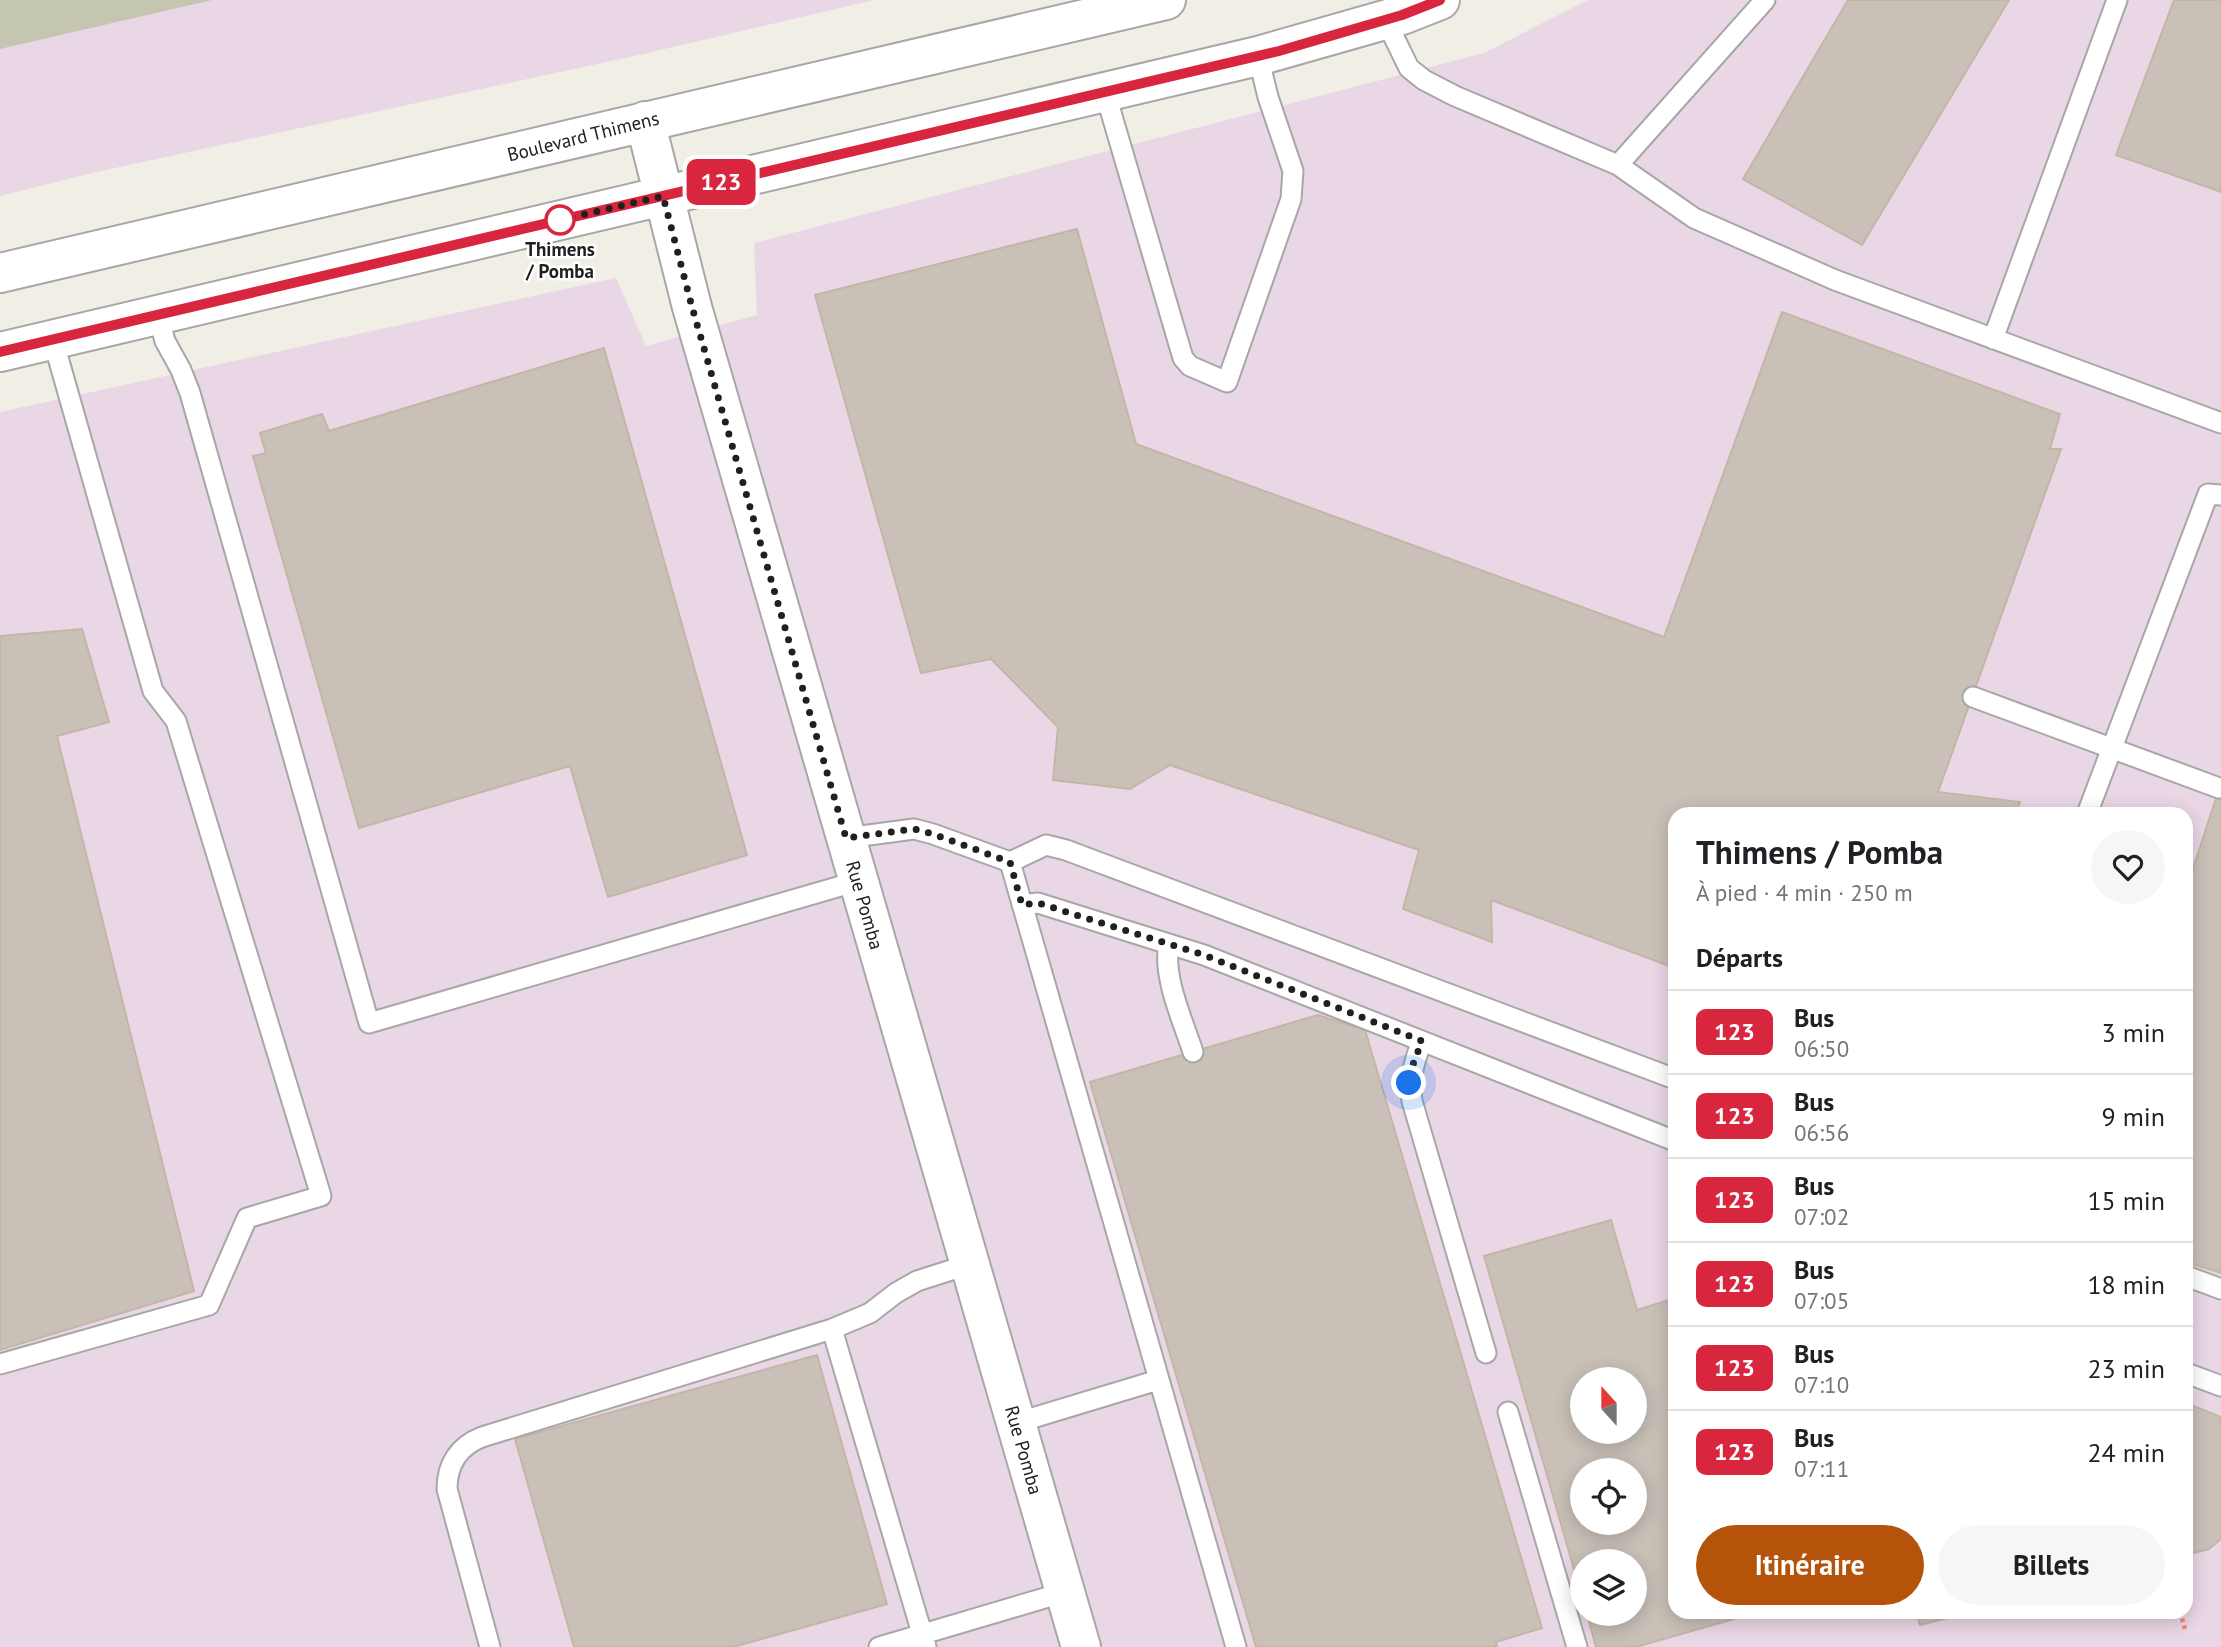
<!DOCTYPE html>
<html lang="fr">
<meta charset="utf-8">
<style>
:root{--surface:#fff;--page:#f6f6f6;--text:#202124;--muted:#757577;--line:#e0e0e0;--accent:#b45309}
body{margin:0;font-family:"PT Sans",sans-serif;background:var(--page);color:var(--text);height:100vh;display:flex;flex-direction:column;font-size:26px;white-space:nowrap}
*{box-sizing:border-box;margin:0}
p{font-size:23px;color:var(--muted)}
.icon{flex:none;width:38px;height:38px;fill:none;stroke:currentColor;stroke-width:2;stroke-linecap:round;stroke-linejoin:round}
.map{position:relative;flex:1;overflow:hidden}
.side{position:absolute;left:1668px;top:807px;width:525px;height:812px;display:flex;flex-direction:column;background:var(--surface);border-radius:21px;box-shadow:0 4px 18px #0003}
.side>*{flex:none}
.badge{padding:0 14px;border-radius:10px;font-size:24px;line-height:46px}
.needle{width:46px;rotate:339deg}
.fabs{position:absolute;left:1570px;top:1367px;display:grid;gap:14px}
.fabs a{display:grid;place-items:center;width:77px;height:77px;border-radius:50%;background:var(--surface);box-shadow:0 4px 18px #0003;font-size:35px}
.you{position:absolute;width:35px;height:35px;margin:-18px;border:5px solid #fff;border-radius:50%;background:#1a73e8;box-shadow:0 0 0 10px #1a73e833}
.map>.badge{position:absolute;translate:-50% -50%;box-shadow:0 0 0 4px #fff}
h2{padding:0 28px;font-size:26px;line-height:63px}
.round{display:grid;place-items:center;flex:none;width:74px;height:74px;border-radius:37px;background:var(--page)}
.headline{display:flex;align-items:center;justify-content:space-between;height:119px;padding:0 28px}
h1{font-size:33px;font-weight:800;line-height:52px}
.action{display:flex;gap:14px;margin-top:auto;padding:14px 28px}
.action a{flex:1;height:80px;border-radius:42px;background:var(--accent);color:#fff;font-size:28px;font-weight:800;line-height:80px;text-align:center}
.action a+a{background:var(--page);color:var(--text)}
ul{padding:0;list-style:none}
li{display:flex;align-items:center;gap:21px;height:84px;padding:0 28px;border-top:2px solid var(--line)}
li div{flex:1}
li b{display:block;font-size:26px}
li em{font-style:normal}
li .badge{min-width:77px;font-weight:700;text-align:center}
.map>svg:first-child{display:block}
.industrial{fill:#ead7e6;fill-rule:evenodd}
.construction{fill:#c5c6b0}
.building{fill:#c9c1b8;stroke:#c4b5a7;stroke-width:2;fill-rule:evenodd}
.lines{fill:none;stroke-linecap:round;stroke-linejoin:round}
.service-casing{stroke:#a7a7a7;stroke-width:23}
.tertiary-casing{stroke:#a7a7a7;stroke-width:42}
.path{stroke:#ff7f69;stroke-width:4.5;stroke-dasharray:3.5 3.5;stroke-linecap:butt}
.service{stroke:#fff;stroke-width:19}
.tertiary{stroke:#fff;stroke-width:38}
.line-casing{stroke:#fff;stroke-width:16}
.line{stroke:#d7263d;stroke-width:10}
.walk{stroke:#202020;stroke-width:7;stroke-dasharray:0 12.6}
.stop-dot{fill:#fff;stroke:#d7263d;stroke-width:3.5}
.labels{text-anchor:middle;stroke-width:5;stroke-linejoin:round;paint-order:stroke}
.street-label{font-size:19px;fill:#202020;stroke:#fff}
.stop-label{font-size:19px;font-weight:bold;fill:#202020;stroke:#fff}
</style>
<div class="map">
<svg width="2221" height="1647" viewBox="0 0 2221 1647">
<rect width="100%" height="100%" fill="#f1eee6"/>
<path class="industrial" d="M 0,0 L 874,0 L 639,55 L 92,173 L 0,196 Z
M 1588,0 L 2221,0 L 2221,1647 L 0,1647 L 0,412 L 616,278 L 646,346 L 757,315 L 754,243 L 1484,53 ZM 1675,814 L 2186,814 L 2186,1612 L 1675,1612 ZM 1582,1379 L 1634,1379 L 1634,1432 L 1582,1432 ZM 1582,1470 L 1634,1470 L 1634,1522 L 1582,1522 ZM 1582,1561 L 1634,1561 L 1634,1614 L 1582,1614 Z"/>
<path class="construction" d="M 0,0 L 212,0 L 0,49 Z"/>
<path class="building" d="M 1848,0 L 2009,0 L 1862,245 L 1743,179 Z
M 2174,0 L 2221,0 L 2221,192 L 2116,155 Z
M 1077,229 L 1136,444 L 1664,637 L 1782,312 L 2060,414 L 2050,449 L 2061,449 L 1938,792 L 2020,802 L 2016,814 L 1675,814 L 1675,968 L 1491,900 L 1492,942 L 1403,909 L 1419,850 L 1170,765 L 1130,789 L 1053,780 L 1058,727 L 991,659 L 921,673 L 815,295 Z
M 604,348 L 747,855 L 608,897 L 570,766 L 359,828 L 253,456 L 266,453 L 260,433 L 322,414 L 329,431 Z
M 82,629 L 109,722 L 57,736 L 194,1291 L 0,1350 L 0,636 Z
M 2221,783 L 2221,1273 L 2186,1262 L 2186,890 Z
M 1318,1015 L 1365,1030 L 1542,1628 L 1496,1642 L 1497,1647 L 1256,1647 L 1090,1082 Z
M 1611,1220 L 1637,1310 L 1675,1298 L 1675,1612 L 1758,1612 L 1636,1647 L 1596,1647 L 1587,1614 L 1634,1614 L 1634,1561 L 1582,1561 L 1582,1597 L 1484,1256 ZM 1582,1379 L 1634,1379 L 1634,1432 L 1582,1432 ZM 1582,1470 L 1634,1470 L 1634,1522 L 1582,1522 Z
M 817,1355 L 887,1604 L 733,1647 L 574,1647 L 515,1439 Z
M 2186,1403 L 2221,1417 L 2221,1539 L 2209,1549 L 2186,1555 Z
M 1916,1612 L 1970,1612 L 1920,1625 Z"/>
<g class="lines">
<g class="service-casing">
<path id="service" d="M 1385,19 L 1409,68 L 1424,80 L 1455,96 L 1618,165 L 1765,0
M 1105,92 L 1183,358 L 1190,366 L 1227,382 L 1291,199 L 1293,171 L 1268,97 L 1258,56
M 1618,165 L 1694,218 L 1835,280 L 2221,423
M 158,315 L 165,341 L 181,370 L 190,393 L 369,1023 L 858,881
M 1993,339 L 2117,0
M 1973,697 L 2219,788
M 2087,814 L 2208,494 L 2221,495
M 846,838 L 914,829 L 933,834 L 1010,862 L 1236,1647
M 1010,862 L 1046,845 L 1066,850 L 1675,1079
M 1022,905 L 1038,903 L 1204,955 L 1675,1141
M 1169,944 C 1162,976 1183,1021 1193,1052
M 1422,1041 C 1414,1062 1409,1078 1412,1101 L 1486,1353
M 2186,1276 L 2221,1289
M 0,1364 L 209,1305 L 247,1218 L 321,1196 L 176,721 L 153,691 L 53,340
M 2186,1373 L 2221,1386
M 1508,1412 L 1577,1647
M 1016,1423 L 1158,1380
M 490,1647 L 447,1489 C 447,1464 459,1446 482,1437 L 832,1329
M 879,1647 L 1065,1592
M 926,1647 L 832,1329 L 870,1313 L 896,1293 L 917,1281 L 970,1264"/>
</g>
<g class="tertiary-casing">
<path id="tertiary" d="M 645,121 L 692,307 L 1081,1647
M 0,273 L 1166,0
M 0,352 L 1258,56 L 1402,15 L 1440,0"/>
</g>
<path class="path" d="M 2180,1612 L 2185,1629"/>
<use href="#service" class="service"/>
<use href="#tertiary" class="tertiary"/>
</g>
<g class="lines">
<g class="line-casing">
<path id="line" d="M 0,352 L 1279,51 L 1402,15 L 1440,0"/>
</g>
<use href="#line" class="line"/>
<path class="walk" d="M 560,220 L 663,196 L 692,307 L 846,838 L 914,829 L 933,834 L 1010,862 L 1022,905 L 1038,903 L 1204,955 L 1422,1041 L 1412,1067 L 1409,1083"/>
</g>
<circle class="stop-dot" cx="560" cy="220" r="14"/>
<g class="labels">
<g class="street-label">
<text transform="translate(583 136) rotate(-14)" y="7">Boulevard Thimens</text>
<text transform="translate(865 905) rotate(74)" y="7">Rue Pomba</text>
<text transform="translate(1024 1450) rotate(74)" y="7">Rue Pomba</text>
</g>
<g class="stop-label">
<text x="560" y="256">Thimens<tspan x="560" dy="22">/ Pomba</tspan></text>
</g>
</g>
</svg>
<div class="fabs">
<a><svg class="needle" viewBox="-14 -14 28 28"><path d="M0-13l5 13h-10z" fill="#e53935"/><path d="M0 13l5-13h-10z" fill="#757577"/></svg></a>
<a><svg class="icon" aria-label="locate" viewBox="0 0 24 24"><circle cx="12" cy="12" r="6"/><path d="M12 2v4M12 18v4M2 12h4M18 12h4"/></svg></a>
<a><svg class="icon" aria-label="layers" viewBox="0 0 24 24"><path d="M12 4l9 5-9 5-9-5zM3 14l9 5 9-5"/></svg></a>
</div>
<div class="you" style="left:1409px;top:1083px"></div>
<b class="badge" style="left:721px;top:182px;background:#d7263d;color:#fff">123</b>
<section class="side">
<div class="headline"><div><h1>Thimens / Pomba</h1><p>À pied · 4 min · 250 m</p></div><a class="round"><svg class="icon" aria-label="heart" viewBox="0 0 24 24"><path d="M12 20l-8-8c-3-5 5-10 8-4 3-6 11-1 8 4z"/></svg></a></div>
<h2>Départs</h2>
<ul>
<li><span class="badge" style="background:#d7263d;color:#fff">123</span><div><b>Bus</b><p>06:50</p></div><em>3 min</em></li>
<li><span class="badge" style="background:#d7263d;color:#fff">123</span><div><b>Bus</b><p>06:56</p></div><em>9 min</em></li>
<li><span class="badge" style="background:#d7263d;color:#fff">123</span><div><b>Bus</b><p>07:02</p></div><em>15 min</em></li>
<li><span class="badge" style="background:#d7263d;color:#fff">123</span><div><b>Bus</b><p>07:05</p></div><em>18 min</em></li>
<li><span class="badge" style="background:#d7263d;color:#fff">123</span><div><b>Bus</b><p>07:10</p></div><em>23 min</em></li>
<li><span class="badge" style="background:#d7263d;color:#fff">123</span><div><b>Bus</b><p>07:11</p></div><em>24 min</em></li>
</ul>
<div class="action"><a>Itinéraire</a><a>Billets</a></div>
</section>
</div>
